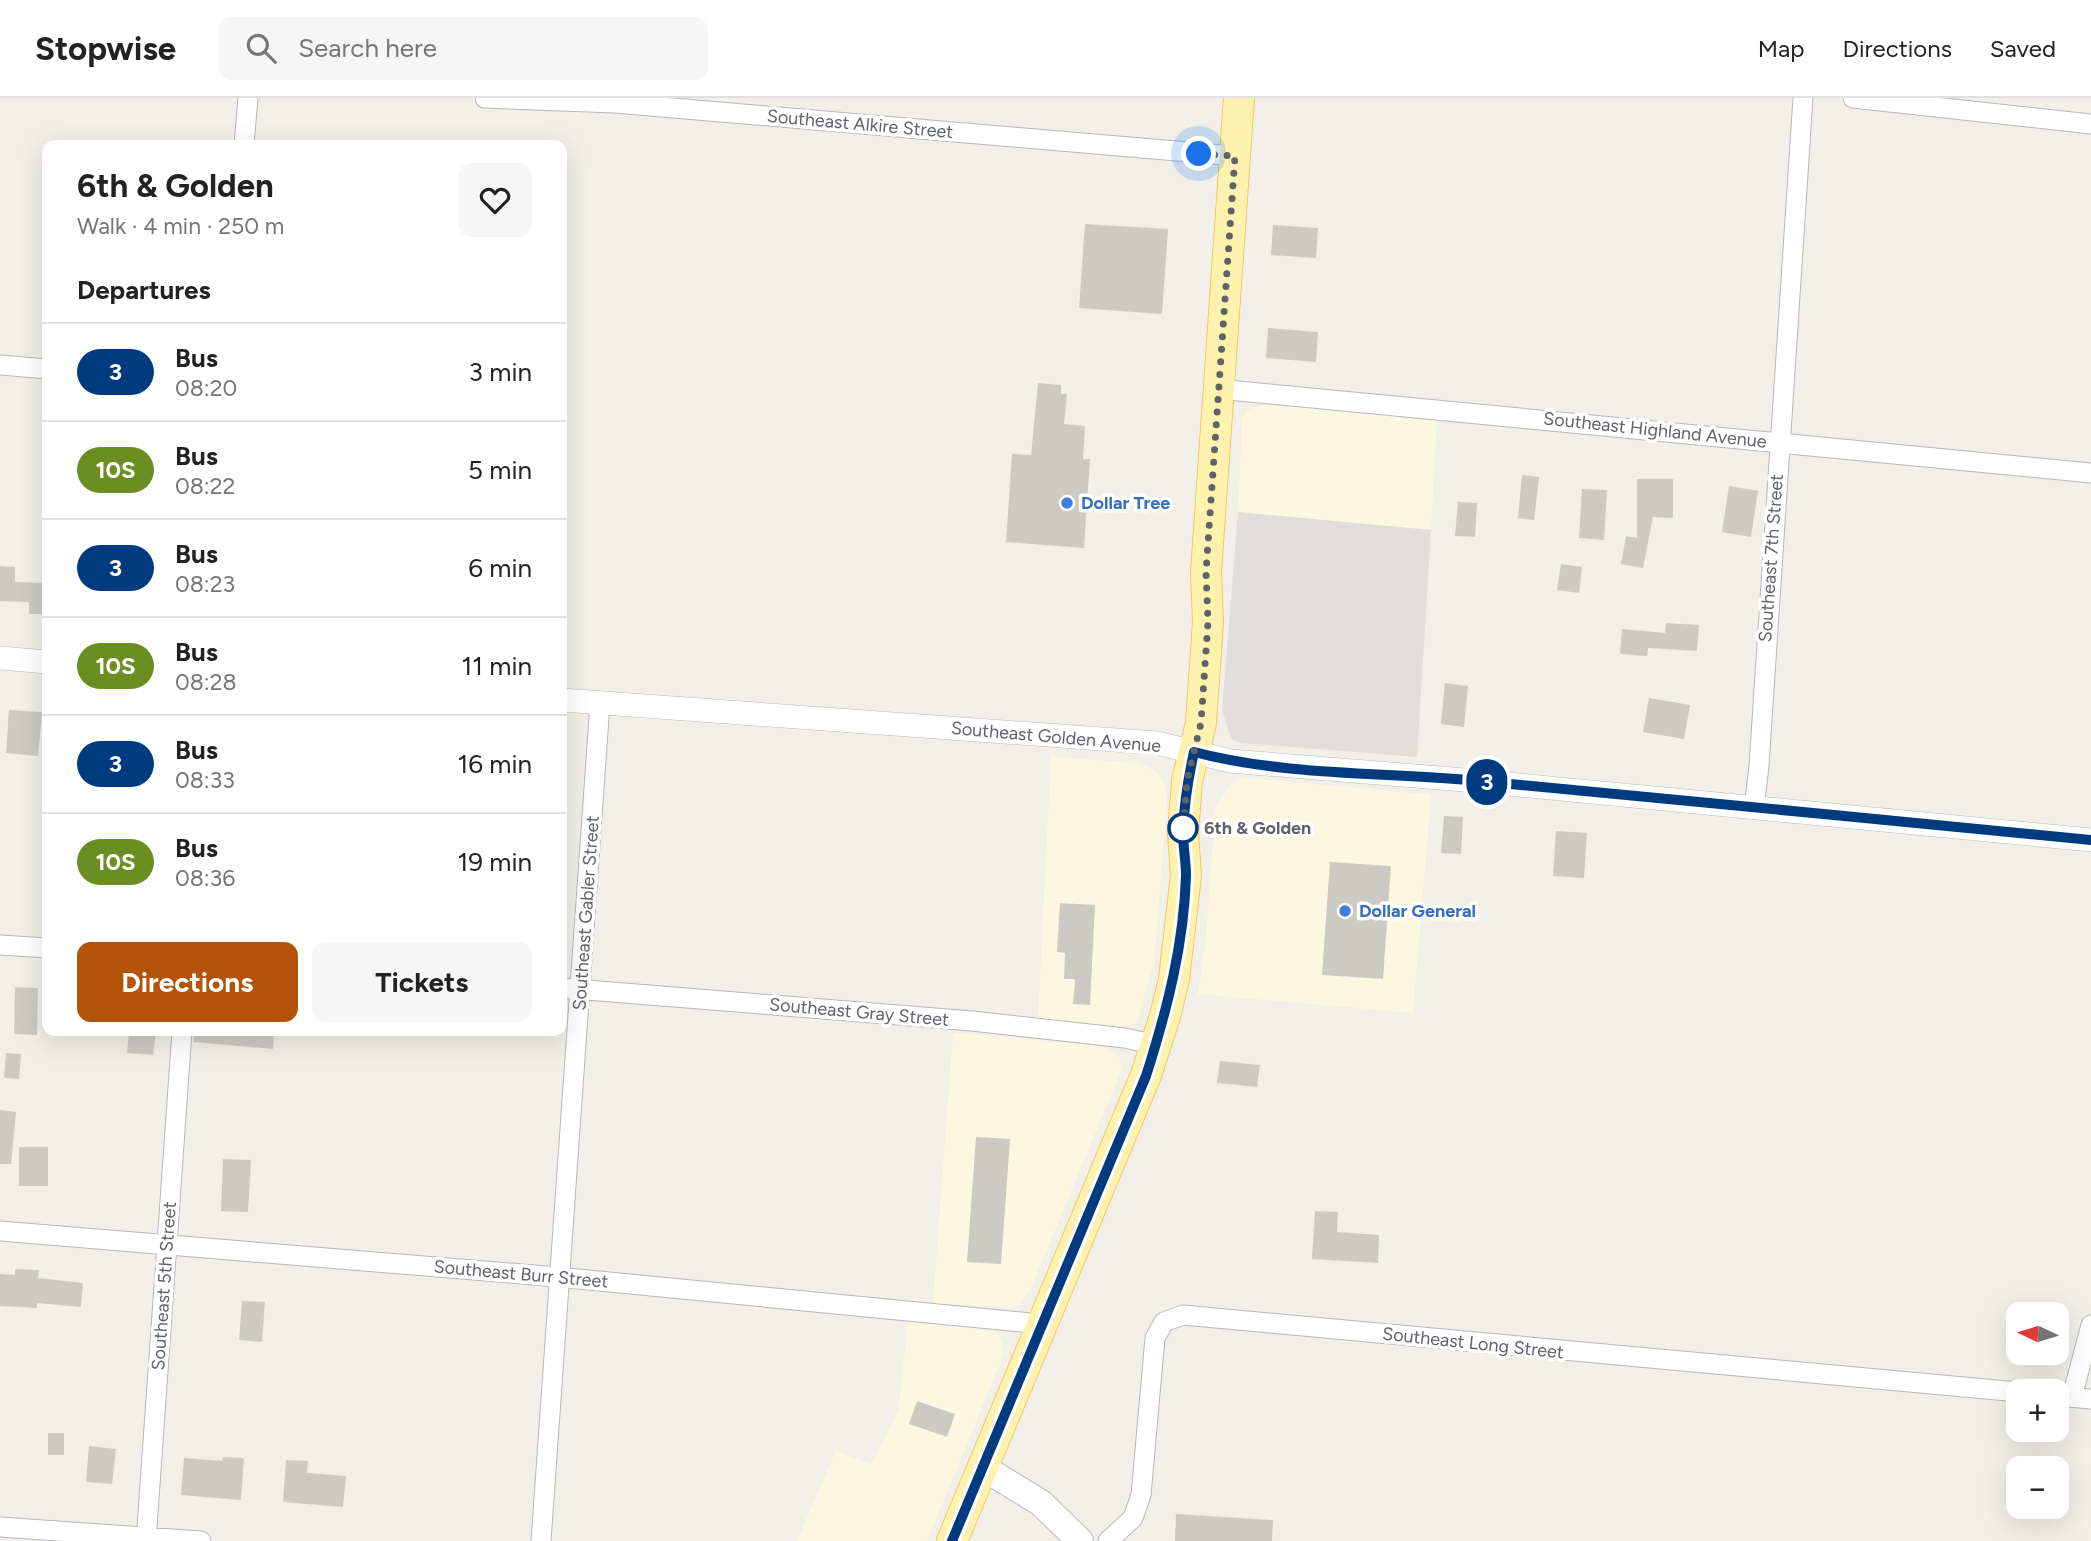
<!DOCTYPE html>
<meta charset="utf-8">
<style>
:root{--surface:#fff;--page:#f6f6f6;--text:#222;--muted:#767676;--line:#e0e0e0;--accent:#b45309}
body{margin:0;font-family:Figtree,sans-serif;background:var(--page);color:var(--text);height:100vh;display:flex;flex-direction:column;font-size:26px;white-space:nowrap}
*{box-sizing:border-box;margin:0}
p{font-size:23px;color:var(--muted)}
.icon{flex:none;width:38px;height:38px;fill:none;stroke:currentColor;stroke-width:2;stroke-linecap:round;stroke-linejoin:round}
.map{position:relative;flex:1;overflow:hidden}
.drawer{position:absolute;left:42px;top:42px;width:525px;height:896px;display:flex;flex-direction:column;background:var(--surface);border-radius:14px;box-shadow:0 7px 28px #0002}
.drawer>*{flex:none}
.badge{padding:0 14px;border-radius:23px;font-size:24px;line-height:46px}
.needle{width:46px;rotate:274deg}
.fabs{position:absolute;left:2006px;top:1204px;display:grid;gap:14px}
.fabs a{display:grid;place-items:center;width:63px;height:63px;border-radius:14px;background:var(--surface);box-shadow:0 7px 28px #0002;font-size:35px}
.you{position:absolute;width:35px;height:35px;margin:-18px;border:5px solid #fff;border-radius:50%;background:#1a73e8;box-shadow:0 0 0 10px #1a73e833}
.map>.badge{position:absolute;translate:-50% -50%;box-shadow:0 0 0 4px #fff}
h2{padding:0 35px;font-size:26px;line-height:63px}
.round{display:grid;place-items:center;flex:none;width:74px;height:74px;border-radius:14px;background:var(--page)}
.head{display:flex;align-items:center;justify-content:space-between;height:119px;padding:0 35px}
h1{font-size:33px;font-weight:700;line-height:52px}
.action{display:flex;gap:14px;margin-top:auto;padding:14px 35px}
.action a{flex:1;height:80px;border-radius:14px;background:var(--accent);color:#fff;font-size:28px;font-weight:700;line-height:80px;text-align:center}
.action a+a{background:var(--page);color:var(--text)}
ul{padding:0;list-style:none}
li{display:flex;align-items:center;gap:21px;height:98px;padding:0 35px;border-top:2px solid var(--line)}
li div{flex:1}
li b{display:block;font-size:26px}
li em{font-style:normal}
li .badge{min-width:77px;font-weight:700;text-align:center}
header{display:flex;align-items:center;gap:42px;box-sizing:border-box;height:98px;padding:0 35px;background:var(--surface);border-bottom:2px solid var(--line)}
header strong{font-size:33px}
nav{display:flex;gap:38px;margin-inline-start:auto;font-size:24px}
.search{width:490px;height:63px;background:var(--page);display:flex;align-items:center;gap:18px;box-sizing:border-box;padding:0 24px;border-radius:14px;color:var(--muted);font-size:26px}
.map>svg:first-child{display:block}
.commercial{fill:#fef7e0}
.industrial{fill:#e0deda}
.building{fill:#cccac5}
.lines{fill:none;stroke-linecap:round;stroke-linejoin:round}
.minor-casing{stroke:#b5b8bc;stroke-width:21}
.tertiary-casing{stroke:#b5b8bc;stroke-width:24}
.secondary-casing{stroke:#b6babf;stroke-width:28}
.primary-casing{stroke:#f2c960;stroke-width:32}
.minor{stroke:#fff;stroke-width:19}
.tertiary{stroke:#fff;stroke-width:23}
.secondary{stroke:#fff;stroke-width:26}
.primary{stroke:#fff2af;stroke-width:30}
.line-casing{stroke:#fff;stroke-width:16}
.line{stroke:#003b80;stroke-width:10}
.walk{stroke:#5f6368;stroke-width:7;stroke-dasharray:0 12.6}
.shop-dot{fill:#3f7fe0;stroke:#fff;stroke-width:2.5}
.stop-dot{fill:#fff;stroke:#003b80;stroke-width:3.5}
.labels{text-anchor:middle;stroke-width:7;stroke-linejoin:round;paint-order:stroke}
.street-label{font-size:18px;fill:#5f6368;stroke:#fff}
.shop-label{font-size:18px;font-weight:bold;fill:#366cbe;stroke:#fff;text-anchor:start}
.stop-label{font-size:18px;font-weight:bold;fill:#5f6368;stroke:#fff;text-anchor:start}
</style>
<header>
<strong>Stopwise</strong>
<div class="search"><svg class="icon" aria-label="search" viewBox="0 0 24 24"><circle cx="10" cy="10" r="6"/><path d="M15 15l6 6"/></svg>Search here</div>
<nav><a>Map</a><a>Directions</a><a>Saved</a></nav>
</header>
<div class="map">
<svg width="2091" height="1443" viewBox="0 0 2091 1443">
<rect width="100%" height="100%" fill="#f1efe8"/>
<path class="commercial" d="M 1270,305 L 1437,319 L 1431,432 L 1238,414 L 1242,322 L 1247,312 Z
M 1051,658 L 1138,666 L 1153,671 L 1163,681 L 1167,699 L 1154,864 L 1136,926 L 1125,928 L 1038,922 Z
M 1252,680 L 1431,697 L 1413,915 L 1198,896 L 1206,840 L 1215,713 L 1221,699 L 1235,682 Z
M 953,935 L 1099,947 L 1110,951 L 1120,960 L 1121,973 L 1031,1190 L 1019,1208 L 1009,1210 L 933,1205 Z
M 908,1223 L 992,1230 L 1001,1240 L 1004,1256 L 927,1443 L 797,1443 L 836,1353 L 871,1366 L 898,1313 Z"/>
<path class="industrial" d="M 1238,414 L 1431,432 L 1417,659 L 1241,645 L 1231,640 L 1222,612 Z"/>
<path class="building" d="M 1085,126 L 1168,131 L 1162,216 L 1079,210 Z
M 1273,127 L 1318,130 L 1316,160 L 1271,157 Z
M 1268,230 L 1318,234 L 1316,264 L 1266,260 Z
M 1038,285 L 1061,287 L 1061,296 L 1067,296 L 1064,326 L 1085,328 L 1083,361 L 1090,361 L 1084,450 L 1006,444 L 1012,356 L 1031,357 Z
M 1522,377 L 1539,379 L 1534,422 L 1518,420 Z
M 1637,381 L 1673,381 L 1673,420 L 1653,419 L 1643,470 L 1621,466 L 1626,438 L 1637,440 Z
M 1729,388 L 1758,393 L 1751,439 L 1722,434 Z
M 1582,391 L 1607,392 L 1604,442 L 1579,440 Z
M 1458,404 L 1477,405 L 1475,439 L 1455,438 Z
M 1561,466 L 1582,469 L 1579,495 L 1557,492 Z
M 0,468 L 15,469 L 15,484 L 47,485 L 47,516 L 29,516 L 29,504 L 0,503 Z
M 1666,525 L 1699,527 L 1697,553 L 1648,550 L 1647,558 L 1620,556 L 1622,531 L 1665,535 Z
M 1445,585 L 1468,588 L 1464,629 L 1441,626 Z
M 1649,600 L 1690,607 L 1684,641 L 1643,634 Z
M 9,612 L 42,614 L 38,658 L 6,655 Z
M 1444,718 L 1463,719 L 1461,756 L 1441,755 Z
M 1556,733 L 1587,735 L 1584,780 L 1553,778 Z
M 1330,764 L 1391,768 L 1383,881 L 1322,877 Z
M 1060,805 L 1095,807 L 1090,907 L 1073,906 L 1075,881 L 1064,881 L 1065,855 L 1057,854 Z
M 15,889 L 38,890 L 37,937 L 14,936 Z
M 129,933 L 156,933 L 153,957 L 127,955 Z
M 194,933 L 274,933 L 273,951 L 194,944 Z
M 6,955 L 21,956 L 19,981 L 4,980 Z
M 1220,963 L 1260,967 L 1257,989 L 1217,985 Z
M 0,1012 L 16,1014 L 11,1066 L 0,1066 Z
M 976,1039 L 1010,1041 L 1001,1166 L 967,1164 Z
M 19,1049 L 48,1049 L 48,1088 L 19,1088 Z
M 223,1061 L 251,1062 L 248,1114 L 221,1113 Z
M 1315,1113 L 1338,1114 L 1337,1134 L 1379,1137 L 1378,1165 L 1312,1161 Z
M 15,1171 L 39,1172 L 38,1180 L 83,1185 L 81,1209 L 37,1205 L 37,1210 L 0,1208 L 0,1176 L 15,1177 Z
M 242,1203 L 265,1204 L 262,1244 L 239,1242 Z
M 917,1303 L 955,1316 L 947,1339 L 909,1326 Z
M 48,1335 L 64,1335 L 64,1357 L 48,1357 Z
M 89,1348 L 116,1351 L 112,1386 L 86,1384 Z
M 223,1359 L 244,1360 L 241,1402 L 181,1397 L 184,1360 L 222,1363 Z
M 286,1362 L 308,1363 L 307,1375 L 346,1378 L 343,1409 L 283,1404 Z
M 1176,1416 L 1273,1422 L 1272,1443 L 1175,1443 Z"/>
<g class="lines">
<g class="minor-casing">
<path id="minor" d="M 485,0 L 615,5 L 1235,58
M 1853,0 L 2091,26
M 244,47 L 248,0
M 0,267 L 47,271
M 1218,291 L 2091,375
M 1754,710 L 1759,668 L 1803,0
M 0,847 L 47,850
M 562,890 L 972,923 L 1125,940 L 1156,947
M 0,1133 L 558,1179 L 1041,1226
M 2056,1298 L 2091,1301
M 2072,1299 L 2091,1227
M 0,1429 L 201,1443
M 146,1443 L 182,933
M 541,1443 L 600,605
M 1108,1443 L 1133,1420 L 1141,1397 L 1155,1240 L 1164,1224 L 1183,1217 L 2018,1294"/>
</g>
<g class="tertiary-casing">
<path id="tertiary" d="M 0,560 L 47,564
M 562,602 L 1157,645 L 1230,663 L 1477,683 L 2091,742"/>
</g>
<g class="secondary-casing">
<path id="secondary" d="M 982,1369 L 1041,1405 L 1080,1443"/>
</g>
<g class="primary-casing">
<path id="primary" d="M 952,1443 L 1146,977 L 1165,918 L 1174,881 L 1186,777 L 1183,735 L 1187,683 L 1201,625 L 1208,524 L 1206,474 L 1239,0"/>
</g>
<use href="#minor" class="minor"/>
<use href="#tertiary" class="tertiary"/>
<use href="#secondary" class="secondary"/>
<use href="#primary" class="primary"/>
</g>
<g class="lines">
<g class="line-casing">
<path id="line" d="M 952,1443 L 1146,978 C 1167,912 1184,847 1186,777 C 1186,763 1183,749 1183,734 C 1184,707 1188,681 1194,654 C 1286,678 1384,674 1479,683 C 1683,701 1887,723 2091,742"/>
</g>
<use href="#line" class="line"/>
<path class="walk" d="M 1183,730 L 1183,735 L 1187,683 L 1201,625 L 1208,524 L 1206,474 L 1235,58 L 1199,56"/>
</g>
<g class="shop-dot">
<circle cx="1067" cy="405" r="7"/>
<circle cx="1345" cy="813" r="7"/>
</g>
<circle class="stop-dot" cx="1183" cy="730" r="14"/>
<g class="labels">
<g class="street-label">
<text transform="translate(860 26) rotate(5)" y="6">Southeast Alkire Street</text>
<text transform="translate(1655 332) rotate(6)" y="6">Southeast Highland Avenue</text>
<text transform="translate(1771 460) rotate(-86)" y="6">Southeast 7th Street</text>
<text transform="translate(1056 639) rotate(5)" y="6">Southeast Golden Avenue</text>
<text transform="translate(586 815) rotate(-86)" y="6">Southeast Gabler Street</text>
<text transform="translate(859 914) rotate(5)" y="6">Southeast Gray Street</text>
<text transform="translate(521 1176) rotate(5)" y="6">Southeast Burr Street</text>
<text transform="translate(164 1188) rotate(-86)" y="6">Southeast 5th Street</text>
<text transform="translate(1473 1245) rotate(6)" y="6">Southeast Long Street</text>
</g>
<g class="shop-label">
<text x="1081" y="411">Dollar Tree</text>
<text x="1359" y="819">Dollar General</text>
</g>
<g class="stop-label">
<text x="1204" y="736">6th &amp; Golden</text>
</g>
</g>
</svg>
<div class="fabs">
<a><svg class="needle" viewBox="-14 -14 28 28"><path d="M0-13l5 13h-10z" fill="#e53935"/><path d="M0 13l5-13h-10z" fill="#767676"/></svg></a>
<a>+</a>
<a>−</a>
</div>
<div class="you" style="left:1199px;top:56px"></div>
<b class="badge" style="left:1487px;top:684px;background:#003b80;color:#fff">3</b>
<section class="drawer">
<div class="head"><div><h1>6th &amp; Golden</h1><p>Walk · 4 min · 250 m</p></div><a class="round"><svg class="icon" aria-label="heart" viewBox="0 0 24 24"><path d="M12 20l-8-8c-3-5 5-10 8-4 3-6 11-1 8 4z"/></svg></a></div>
<h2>Departures</h2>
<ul>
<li><span class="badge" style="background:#003b80;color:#fff">3</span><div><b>Bus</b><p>08:20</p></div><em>3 min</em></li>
<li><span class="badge" style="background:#6b8e23;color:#fff">10S</span><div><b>Bus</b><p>08:22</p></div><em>5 min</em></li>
<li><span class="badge" style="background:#003b80;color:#fff">3</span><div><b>Bus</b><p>08:23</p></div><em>6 min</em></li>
<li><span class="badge" style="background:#6b8e23;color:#fff">10S</span><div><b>Bus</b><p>08:28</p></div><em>11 min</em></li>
<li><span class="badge" style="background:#003b80;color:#fff">3</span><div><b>Bus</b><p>08:33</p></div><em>16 min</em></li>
<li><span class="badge" style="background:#6b8e23;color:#fff">10S</span><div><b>Bus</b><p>08:36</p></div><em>19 min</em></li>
</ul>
<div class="action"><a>Directions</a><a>Tickets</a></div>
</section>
</div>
